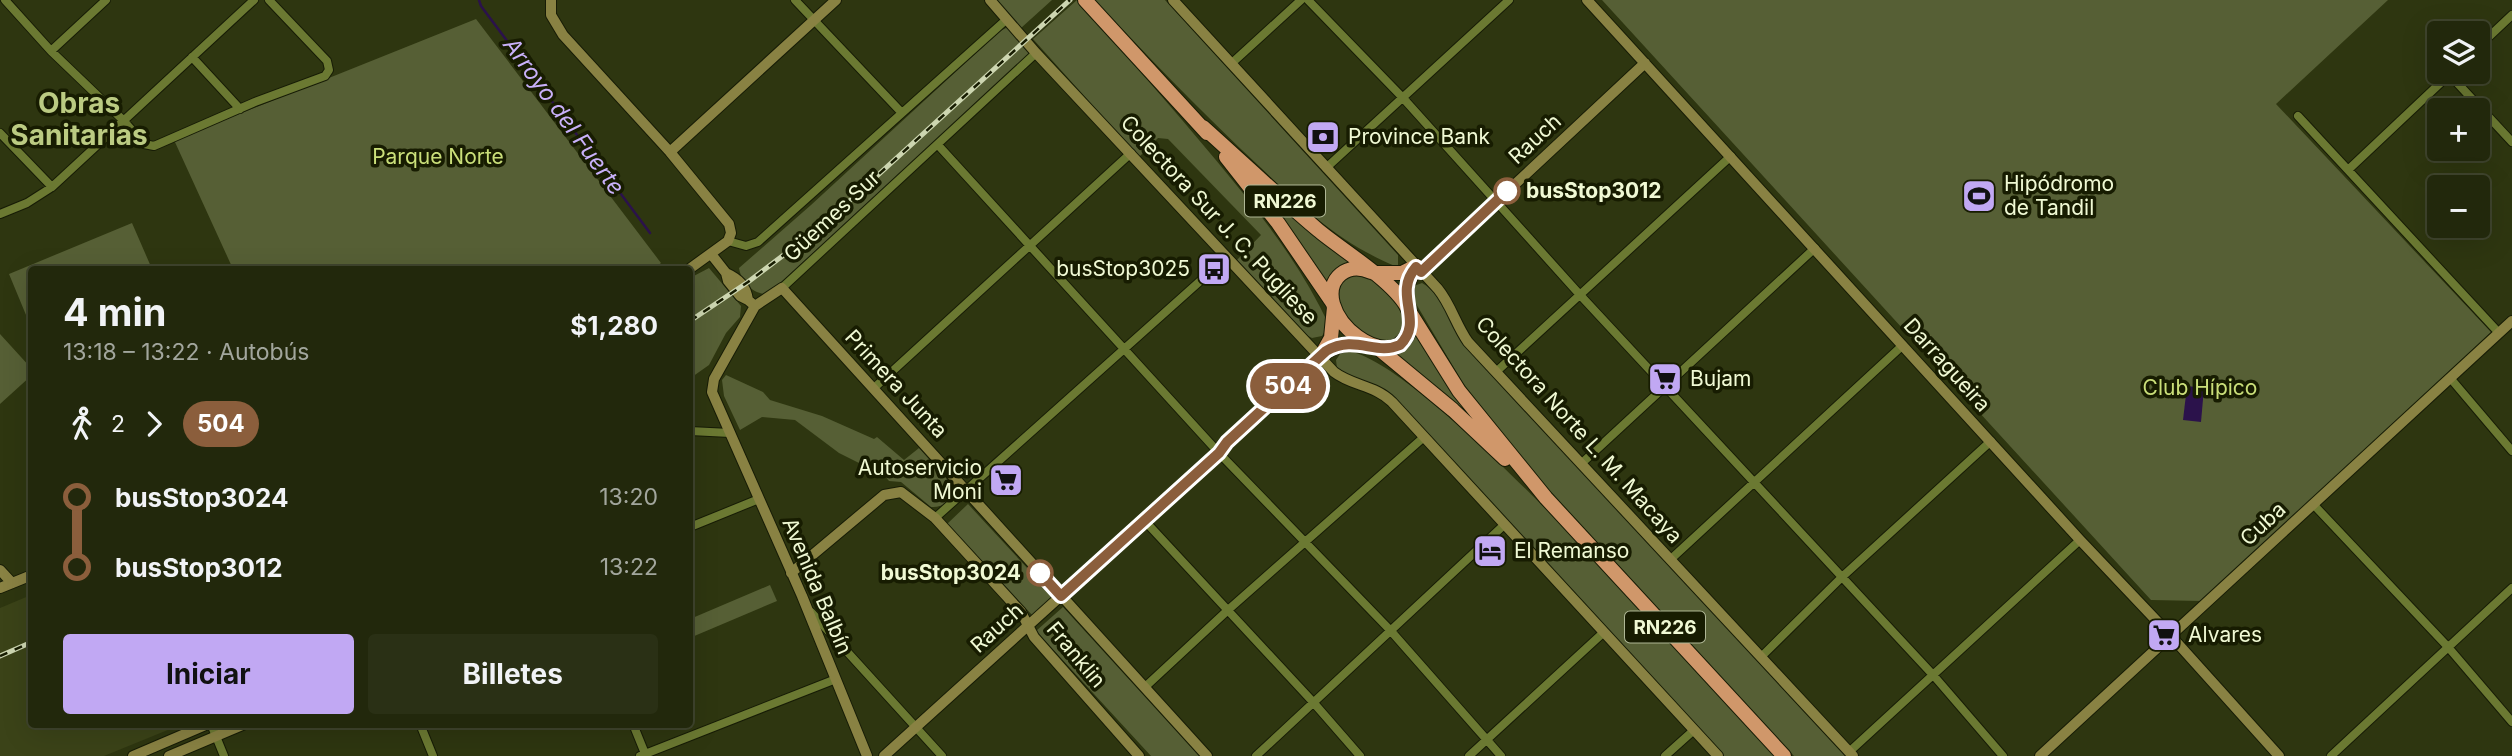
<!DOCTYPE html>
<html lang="es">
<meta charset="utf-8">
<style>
:root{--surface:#22280c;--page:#2a3015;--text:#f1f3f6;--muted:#a2a69d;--line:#3f442d;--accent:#c1a8f3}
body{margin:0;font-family:Inter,sans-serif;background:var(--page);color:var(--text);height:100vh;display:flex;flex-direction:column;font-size:26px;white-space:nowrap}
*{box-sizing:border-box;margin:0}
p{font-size:23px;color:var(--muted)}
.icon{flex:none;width:38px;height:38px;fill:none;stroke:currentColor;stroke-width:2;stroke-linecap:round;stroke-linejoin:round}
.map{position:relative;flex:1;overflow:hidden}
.drawer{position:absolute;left:28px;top:266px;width:665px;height:462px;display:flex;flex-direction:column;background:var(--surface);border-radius:7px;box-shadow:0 7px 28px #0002,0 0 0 2px var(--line)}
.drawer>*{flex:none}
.badge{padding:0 14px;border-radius:23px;font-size:24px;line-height:46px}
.tools{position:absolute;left:2427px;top:21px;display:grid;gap:14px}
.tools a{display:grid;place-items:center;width:63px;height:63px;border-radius:7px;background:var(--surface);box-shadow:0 7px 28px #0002,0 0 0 2px var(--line);font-size:35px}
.map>.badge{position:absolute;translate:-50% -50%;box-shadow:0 0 0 4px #fff}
.legs{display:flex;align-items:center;gap:10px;height:77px;padding:0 35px;font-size:23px}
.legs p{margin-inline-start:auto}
.headline{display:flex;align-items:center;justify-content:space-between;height:119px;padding:0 35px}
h1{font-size:38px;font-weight:700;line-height:52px}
.cta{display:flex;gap:14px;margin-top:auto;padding:14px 35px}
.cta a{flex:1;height:80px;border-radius:7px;background:var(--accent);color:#111;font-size:28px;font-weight:700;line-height:80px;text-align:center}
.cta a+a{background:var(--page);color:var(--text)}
ul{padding:0 35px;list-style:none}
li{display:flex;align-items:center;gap:24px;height:70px;font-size:26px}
li i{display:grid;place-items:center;width:10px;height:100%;margin:0 9px;background:currentColor}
li i::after{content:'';width:18px;height:18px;margin:-9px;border:5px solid;border-radius:50%;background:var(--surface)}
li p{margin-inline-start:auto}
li:first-child i{background:linear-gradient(#0000 50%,currentColor 0)}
li:last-child i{background:linear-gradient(currentColor 50%,#0000 0)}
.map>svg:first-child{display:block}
.built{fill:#3b4318}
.green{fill:#565f35}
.water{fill:#2b124b}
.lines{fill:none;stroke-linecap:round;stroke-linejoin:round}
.stream{stroke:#2b124b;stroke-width:2.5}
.street-casing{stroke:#171c06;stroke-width:10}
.secondary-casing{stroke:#171c06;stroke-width:12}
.highway-casing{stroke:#171c06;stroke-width:16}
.street{stroke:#6b7932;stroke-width:8}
.secondary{stroke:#898243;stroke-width:10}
.highway{stroke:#d0976a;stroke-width:14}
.rail-casing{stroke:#cdd6b1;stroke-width:5}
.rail{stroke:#171c01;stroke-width:2.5;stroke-dasharray:8;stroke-linecap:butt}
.line-1-casing{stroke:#fff;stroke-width:16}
.line-1{stroke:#8b5e3c;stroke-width:10}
.stop-1-dot{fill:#fff;stroke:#8b5e3c;stroke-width:3.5}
.labels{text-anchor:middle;stroke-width:7;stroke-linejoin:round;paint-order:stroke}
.shield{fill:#171c01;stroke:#afb795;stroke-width:2}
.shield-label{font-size:19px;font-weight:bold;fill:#f0f9d4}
.poi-label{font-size:21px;fill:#f0f9d4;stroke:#171c01;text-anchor:start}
.street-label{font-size:21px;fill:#f0f9d4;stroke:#171c01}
.park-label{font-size:21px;fill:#cadf79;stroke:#171c01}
.stop-label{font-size:21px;font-weight:bold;fill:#f0f9d4;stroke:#171c01;text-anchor:start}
.water-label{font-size:23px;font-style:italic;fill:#c9b1fa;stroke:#171c01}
.district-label{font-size:28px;font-weight:bold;fill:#bbcb82;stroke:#171c01}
</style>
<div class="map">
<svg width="2512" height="756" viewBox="0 0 2512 756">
<rect width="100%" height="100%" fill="#2e3610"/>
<path class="built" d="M 31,595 L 32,724 L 180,725 L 104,756 L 0,756 L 0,608 Z"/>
<path class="green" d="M 996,0 L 1052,0 L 1021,28 Z
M 1077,0 L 1081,0 L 1079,3 C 1125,54 1171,106 1215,159 C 1259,212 1300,263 1329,325 L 1322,336 L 1312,338 L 1308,336 L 1237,260 L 1261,235 L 1168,139 L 1158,138 L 1139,157 L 1033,39 Z
M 1094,0 L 1165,0 L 1398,255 L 1398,265 L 1395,266 C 1338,242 1303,208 1259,166 C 1202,113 1148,56 1094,0 Z
M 1602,0 L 2388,0 L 2276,104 L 2491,332 L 2202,601 L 2151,600 Z
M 476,19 L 661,263 L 653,270 L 233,269 L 174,140 Z
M 1006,28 L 1013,30 L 1030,53 L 1027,57 L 779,284 L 764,294 C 751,292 741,281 739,268 L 811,205 L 1000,31 Z
M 1253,177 L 1353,262 L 1336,269 L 1325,287 L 1255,189 Z
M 132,223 L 152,269 L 32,270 L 31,327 L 9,274 Z
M 709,268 L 741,306 L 740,317 L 726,333 L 709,365 L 692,377 L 690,371 L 690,278 Z
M 1348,274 L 1371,277 L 1396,302 L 1405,323 L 1403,332 L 1393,342 C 1386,341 1376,342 1370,339 C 1354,332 1342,310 1337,295 L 1344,277 Z
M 1422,283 C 1445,296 1447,322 1462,340 L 1845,756 L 1794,756 L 1552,493 L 1515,449 L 1463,383 L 1412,297 L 1414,286 Z
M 1417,329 L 1499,448 L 1394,354 Z
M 0,334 L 31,368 L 32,375 L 0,404 Z
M 1342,351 C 1414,344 1715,691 1775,756 L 1723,756 L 1400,405 L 1337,368 L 1336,360 Z
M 726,375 L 763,392 L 770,400 L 822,416 L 874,439 L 877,437 L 904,460 L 919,448 L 954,487 L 957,490 C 953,501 942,508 931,507 L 901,482 L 889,481 L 885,476 L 839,453 L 795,420 L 762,417 L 740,430 L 724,396 L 722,380 Z
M 968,504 L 1054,597 L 1033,616 L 947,524 Z
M 770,585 L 777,601 L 692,637 L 690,619 Z
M 1063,607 L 1199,756 L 1151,756 L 1036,631 Z"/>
<path class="water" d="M 2187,386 L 2204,388 L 2201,422 L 2183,420 Z"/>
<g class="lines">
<path class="stream" d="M 479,0 L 481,6 L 650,233"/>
<g class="street-casing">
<path id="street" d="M 5,0 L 51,51 L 124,121 L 144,144 L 154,146 L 255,102 L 325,76 L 329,70 L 327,61 L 269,0
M 795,0 L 902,113
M 1308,0 L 1403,98 L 1581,296 L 1934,676 L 2003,756
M 2478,47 L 2512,15
M 51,51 L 106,0
M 192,57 L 240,109
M 1232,63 L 1301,0
M 2449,74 L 2512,142
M 2298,116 L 2499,333
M 0,133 L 52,187
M 938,145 L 1219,453 L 1390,630 L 1501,756
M 1326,168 L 1509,0
M 2348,170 L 2452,72
M 0,214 L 27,203 L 52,187 L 254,0
M 728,241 L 746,246 L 758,242 L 1007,19
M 782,288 L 1036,53
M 1497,371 L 1731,156
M 2451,379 L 2512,451
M 874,388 L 1131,153
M 690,431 L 730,433
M 1582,463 L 1815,248
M 2313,504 L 2448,647 L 2512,722
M 935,518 L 1227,257
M 1144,520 L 1313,702 L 1360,756
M 690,527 L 759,499
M 1671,559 L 1903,345
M 811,612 L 942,756
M 1762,656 L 1842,577 L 1991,441
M 1145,687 L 1228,610 L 1424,437
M 211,724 L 224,756
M 420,724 L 433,756
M 633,724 L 646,756
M 1849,752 L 2080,540
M 640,756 L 836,679
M 1256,756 L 1504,525
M 1469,756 L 1604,632
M 1665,756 L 1694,730
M 2331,756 L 2512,588"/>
</g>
<g class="secondary-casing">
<path id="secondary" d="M 551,0 L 551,15 L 563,35 L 670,152 L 729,224 L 731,233 L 728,241 L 688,270
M 990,0 L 1036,53 L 1334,372 C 1352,386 1375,385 1392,402 L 1718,756
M 1173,0 L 1438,289 C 1451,305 1456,325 1468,342 L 1853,756
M 1587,0 L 2080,540 L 2171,636 L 2279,756
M 670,152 L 836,0
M 711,254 L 726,273 L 728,281 L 740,296 L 748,300 L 755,306
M 1421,272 L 1645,63
M 726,273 C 739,279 746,286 748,300
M 0,570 L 12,583
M 791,573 L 884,495 L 901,492 L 935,518 L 1021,612 L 1034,637 L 1139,756
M 0,588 L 32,575
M 133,756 L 208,724
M 169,756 L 245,724
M 867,756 L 802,596 L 712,392 L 714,379 L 755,306 L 782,288 L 1207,756
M 884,756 L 1219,453 L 1227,442 L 1319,357
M 2040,756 L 2512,321"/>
</g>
<g class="highway-casing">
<path id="highway" d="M 1085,0 L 1207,133
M 1203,127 C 1241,161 1279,197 1318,230 C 1343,251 1397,283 1409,311 C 1415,325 1408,340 1395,347 C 1370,353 1340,328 1333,304 C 1326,278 1348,261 1371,272
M 1226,157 L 1278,223 L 1332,302
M 1374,273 L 1402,273 L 1416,266
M 1407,307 L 1407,285 L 1416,266
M 1409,311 L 1459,391 L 1546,498 L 1784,756
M 1378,348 L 1453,410 L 1505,459
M 1322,354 L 1331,338 L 1334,307
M 1319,357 C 1334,345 1349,341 1368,345"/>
</g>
<use href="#street" class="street"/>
<use href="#secondary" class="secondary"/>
<use href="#highway" class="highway"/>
<g class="rail-casing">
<path id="rail" d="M 690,321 L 748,282 L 822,226 L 1070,0
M 0,656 L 32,642"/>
</g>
<use href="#rail" class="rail"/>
</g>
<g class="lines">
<g class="line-1-casing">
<path id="line-1" d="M 1040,573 L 1061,596 L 1219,453 L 1227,442 L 1326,351 C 1356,334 1375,356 1400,345 C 1425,320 1392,295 1416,267 L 1421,272 L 1507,191"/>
</g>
<use href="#line-1" class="line-1"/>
</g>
<defs>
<g id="bank-square" transform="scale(1.75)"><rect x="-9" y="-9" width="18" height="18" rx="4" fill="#c1a8f3" stroke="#171c01"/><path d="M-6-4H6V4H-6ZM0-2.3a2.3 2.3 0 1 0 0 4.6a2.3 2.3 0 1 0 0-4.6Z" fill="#111"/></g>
<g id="stadium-square" transform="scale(1.75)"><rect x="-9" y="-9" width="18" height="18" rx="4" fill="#c1a8f3" stroke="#171c01"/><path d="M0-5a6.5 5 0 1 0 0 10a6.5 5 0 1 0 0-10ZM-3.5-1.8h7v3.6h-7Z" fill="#111"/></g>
<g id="bus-square" transform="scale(1.75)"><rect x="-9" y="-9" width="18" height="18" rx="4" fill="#c1a8f3" stroke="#171c01"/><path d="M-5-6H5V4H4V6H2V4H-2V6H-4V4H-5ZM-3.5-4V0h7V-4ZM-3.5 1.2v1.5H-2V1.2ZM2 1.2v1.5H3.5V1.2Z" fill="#111"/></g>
<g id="supermarket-square" transform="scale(1.75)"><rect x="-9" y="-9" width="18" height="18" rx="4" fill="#c1a8f3" stroke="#171c01"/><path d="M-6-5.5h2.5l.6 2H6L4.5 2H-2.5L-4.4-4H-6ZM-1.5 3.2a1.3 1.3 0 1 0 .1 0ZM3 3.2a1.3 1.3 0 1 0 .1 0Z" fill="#111"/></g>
<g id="hotel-square" transform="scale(1.75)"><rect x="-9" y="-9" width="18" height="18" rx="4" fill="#c1a8f3" stroke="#171c01"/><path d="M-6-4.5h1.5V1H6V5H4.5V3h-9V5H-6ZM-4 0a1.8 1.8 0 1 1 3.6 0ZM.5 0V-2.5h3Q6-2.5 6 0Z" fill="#111"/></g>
</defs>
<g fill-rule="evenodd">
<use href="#bank-square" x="1323" y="137"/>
<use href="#stadium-square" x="1979" y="196"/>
<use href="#bus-square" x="1214" y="269"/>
<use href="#supermarket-square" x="1665" y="379"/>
<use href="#supermarket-square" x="1006" y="480"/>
<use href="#hotel-square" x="1490" y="551"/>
<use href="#supermarket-square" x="2164" y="635"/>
</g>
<g class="stop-1-dot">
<circle cx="1507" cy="191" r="12"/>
<circle cx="1040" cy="573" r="12"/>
</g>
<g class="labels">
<g class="shield">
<rect x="1245" y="185.5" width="80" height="31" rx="5"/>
<rect x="1625" y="611.5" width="80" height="31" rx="5"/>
</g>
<g class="shield-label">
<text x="1285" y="208">RN226</text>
<text x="1665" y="634">RN226</text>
</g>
<g class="poi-label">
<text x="1348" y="144">Province Bank</text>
<text x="2004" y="191">Hipódromo<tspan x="2004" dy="24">de Tandil</tspan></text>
<text x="1190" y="276" text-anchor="end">busStop3025</text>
<text x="1690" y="386">Bujam</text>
<text x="982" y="475" text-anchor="end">Autoservicio<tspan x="982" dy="24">Moni</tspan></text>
<text x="1514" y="558">El Remanso</text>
<text x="2188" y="642">Alvares</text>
</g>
<g class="street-label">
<text transform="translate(1535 139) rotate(-43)" y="7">Rauch</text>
<text transform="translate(832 216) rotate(-43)" y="7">Güemes Sur</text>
<text transform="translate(1219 220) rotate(47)" y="7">Colectora Sur J. C. Pugliese</text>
<text transform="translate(1947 365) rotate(48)" y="7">Darragueira</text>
<text transform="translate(896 384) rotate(47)" y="7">Primera Junta</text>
<text transform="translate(1579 430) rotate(48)" y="7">Colectora Norte L. M. Macaya</text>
<text transform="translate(2263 524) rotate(-43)" y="7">Cuba</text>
<text transform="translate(817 586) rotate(67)" y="7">Avenida Balbín</text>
<text transform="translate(997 628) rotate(-42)" y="7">Rauch</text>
<text transform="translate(1076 655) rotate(50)" y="7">Franklin</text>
</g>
<g class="park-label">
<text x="438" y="164">Parque Norte</text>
<text x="2200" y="395">Club Hípico</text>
</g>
<g class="stop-label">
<text x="1526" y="198">busStop3012</text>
<text x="1021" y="580" text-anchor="end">busStop3024</text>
</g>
<g class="water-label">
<text transform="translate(564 116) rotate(54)" y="8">Arroyo del Fuerte</text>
</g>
<g class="district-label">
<text x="79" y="113">Obras<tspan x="79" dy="32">Sanitarias</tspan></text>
</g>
</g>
</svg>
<div class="tools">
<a><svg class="icon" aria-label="layers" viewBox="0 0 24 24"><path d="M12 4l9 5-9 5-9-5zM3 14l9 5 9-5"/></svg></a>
<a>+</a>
<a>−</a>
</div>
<b class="badge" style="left:1288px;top:386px;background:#8b5e3c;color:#fff">504</b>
<section class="drawer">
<div class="headline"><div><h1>4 min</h1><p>13:18 – 13:22 · Autobús</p></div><b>$1,280</b></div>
<div class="legs"><svg class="icon" aria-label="walk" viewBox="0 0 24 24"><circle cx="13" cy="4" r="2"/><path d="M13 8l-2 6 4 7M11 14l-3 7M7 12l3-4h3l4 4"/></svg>2<svg class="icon" aria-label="forward" viewBox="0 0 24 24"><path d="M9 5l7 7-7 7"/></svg><b class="badge" style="background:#8b5e3c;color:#fff">504</b></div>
<ul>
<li><i style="color:#8b5e3c"></i><b>busStop3024</b><p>13:20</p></li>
<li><i style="color:#8b5e3c"></i><b>busStop3012</b><p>13:22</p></li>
</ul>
<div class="cta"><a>Iniciar</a><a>Billetes</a></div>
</section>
</div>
